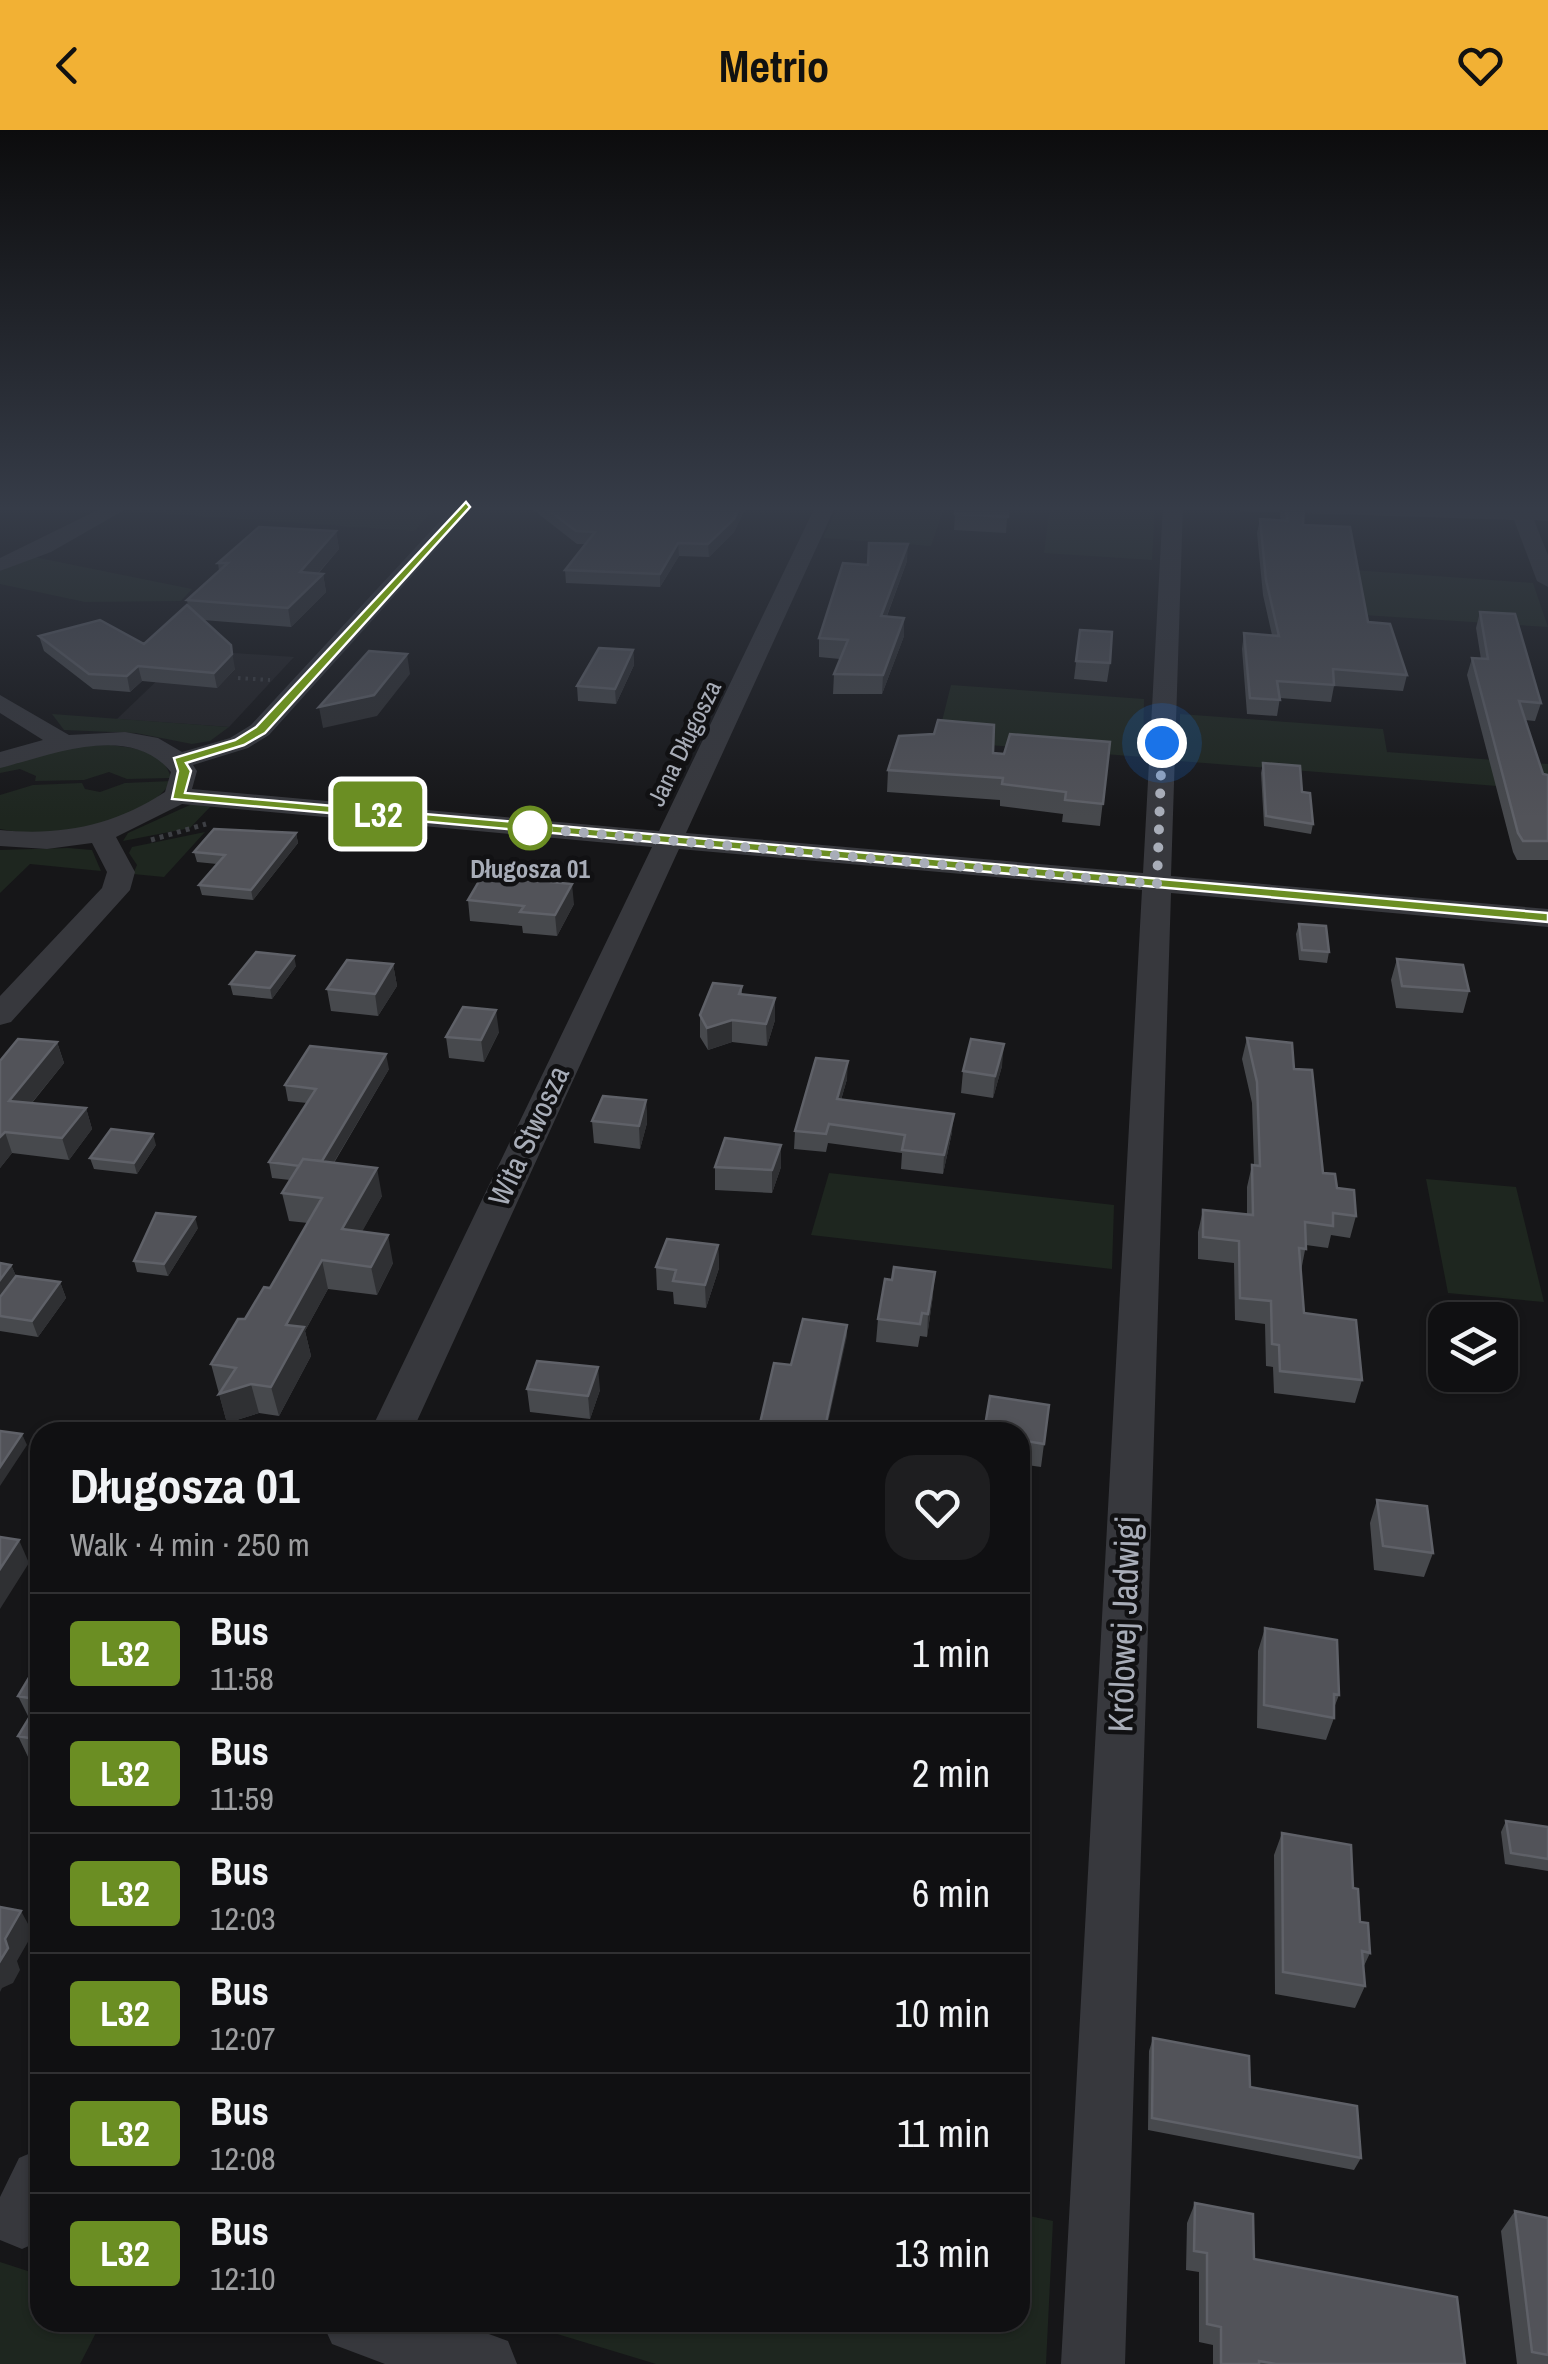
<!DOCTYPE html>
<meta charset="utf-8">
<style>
:root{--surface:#101012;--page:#1e1e20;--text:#f1f3f6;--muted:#9c9d9f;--line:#303032;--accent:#f2b134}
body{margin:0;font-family:"Archivo Narrow",sans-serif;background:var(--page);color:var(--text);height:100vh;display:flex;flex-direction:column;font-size:38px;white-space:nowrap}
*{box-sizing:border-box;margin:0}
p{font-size:32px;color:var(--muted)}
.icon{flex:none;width:55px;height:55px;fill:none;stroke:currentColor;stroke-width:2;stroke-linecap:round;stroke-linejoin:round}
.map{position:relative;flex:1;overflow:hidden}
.details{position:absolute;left:30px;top:1292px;width:1000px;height:910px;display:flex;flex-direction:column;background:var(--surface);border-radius:30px;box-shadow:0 2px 8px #0004,0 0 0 2px var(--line)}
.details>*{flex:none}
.badge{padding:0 20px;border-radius:8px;font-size:35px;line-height:65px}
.fabs{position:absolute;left:1428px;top:1172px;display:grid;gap:20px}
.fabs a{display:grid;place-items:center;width:90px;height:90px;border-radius:20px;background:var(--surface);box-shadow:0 2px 8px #0004,0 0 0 2px var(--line);font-size:50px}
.you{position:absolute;width:50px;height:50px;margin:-25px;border:8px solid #fff;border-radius:50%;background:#1a73e8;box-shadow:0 0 0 15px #1a73e833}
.map>.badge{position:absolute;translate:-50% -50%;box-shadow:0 0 0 5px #fff}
.round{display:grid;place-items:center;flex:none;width:105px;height:105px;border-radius:30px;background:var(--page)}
.summary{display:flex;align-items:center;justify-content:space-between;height:170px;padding:0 40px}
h1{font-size:48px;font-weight:700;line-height:75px}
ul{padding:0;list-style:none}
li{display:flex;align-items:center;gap:30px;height:120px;padding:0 40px;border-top:2px solid var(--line)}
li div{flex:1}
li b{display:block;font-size:38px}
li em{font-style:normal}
li .badge{min-width:110px;font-weight:700;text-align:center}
header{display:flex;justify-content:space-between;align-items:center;height:130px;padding:0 40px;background:var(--accent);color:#111;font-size:45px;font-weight:700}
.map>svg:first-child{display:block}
.built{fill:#222225}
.green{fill:#1e261f}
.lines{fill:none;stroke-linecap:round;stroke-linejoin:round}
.path-far1{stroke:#3d3f44;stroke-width:4;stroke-dasharray:2.5 5;stroke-linecap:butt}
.path{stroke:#3d3f44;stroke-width:5;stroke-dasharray:4 5;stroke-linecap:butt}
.minor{fill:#37383d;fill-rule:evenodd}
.wall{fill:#47494d}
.shaded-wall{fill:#2f3033}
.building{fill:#525359;stroke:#5f6168;stroke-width:2.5}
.line{fill:#6b8e23;stroke:#fff;stroke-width:2.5}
.walk{stroke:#a8adb8;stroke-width:10;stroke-dasharray:0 18}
.stop-dot{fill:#fff;stroke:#6b8e23;stroke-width:5}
.labels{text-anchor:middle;stroke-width:9;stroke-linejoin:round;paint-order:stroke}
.far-street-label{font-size:25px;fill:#a8adb8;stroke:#111113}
.far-stop-label{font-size:25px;font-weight:bold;fill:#a8adb8;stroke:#111113}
.street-label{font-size:30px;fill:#a8adb8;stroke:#111113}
.near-street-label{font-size:35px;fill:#a8adb8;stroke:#111113}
</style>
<header><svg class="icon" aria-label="back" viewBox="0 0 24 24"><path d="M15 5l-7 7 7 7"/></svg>Metrio<svg class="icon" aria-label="heart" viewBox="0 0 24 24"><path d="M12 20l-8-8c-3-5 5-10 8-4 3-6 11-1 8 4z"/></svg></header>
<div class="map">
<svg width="1548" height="2234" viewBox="0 0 1548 2234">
<rect width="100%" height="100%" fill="#161618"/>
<path class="built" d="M 189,520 L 294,527 L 229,597 L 117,589 Z"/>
<path class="green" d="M 134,375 L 439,375 L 414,401 L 126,381 Z
M 839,375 L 945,375 L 931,416 L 823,408 Z
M 1050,375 L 1151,376 L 1155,378 L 1152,430 L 1044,423 Z
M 34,427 L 192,459 L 181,471 L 85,472 L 0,454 L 0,441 Z
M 1353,440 L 1533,453 L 1548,497 L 1363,485 Z
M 951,555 L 1144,569 L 1143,627 L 937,611 Z
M 52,584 L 229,597 L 210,611 L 192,614 L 136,603 L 64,600 Z
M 1180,584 L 1383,599 L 1387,622 L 1548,634 L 1548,660 L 1179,631 Z
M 111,615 C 135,618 164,621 171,648 L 127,649 L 109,642 L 84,650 L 35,651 L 36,646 L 20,639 L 0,643 L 0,636 L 74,616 Z
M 172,651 C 138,700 54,710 0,699 L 0,665 L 33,655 L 82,653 L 85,659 L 100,662 L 125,653 Z
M 192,674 L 211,676 L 190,698 L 123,711 L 128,703 Z
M 205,702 L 164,747 L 133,744 L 137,735 L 129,723 L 132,717 Z
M 68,718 L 92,720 L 101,741 L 30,734 L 0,763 L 0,720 Z
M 829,1043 L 1114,1075 L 1112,1139 L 811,1105 Z
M 1426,1049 L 1516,1057 L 1544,1172 L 1448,1163 Z
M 1020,2084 L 1053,2091 L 1046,2234 L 656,2234 L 521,2193 L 1020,2192 Z
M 0,2132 L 40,2145 L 40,2192 L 101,2193 L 80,2234 L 0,2234 Z"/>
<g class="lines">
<path class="path-far1" d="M 238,548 L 270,550"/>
<path class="path" d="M 151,710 L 206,694"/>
<path class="minor" d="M 108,375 L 133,375 L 51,422 L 0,441 L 0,428 Z
M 455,375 L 476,375 L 269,605 L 248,618 L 193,635 L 197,641 L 192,659 L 659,701 L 816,375 L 836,375 L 686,703 L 1143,743 L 1163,375 L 1183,375 L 1171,746 L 1548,779 L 1548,797 L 1171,763 L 1125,2234 L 1061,2234 L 1142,760 L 679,719 L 412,1302 L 370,1302 L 652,717 L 182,674 L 116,707 L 135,742 L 130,760 L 11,892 L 0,895 L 0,866 L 102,758 L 107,742 L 92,713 L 47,719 L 0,716 L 0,700 C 61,706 113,696 165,662 L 171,642 C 130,592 52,625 0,638 L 0,622 L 43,610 L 0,583 L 0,565 L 69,605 L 125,602 L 158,608 L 182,622 L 230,608 L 251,595 Z
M 1230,375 L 1548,379 L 1548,391 L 1534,390 L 1548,425 L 1548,457 L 1537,451 L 1514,390 L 1240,381 Z
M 40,2019 L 40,2111 L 22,2119 L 0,2110 L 0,2067 L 19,2028 Z
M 322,2192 L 456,2192 L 508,2211 L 517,2234 L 385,2234 L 332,2214 Z"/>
</g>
<path class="wall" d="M 531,375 L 747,375 L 734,402 L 709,427 L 679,426 L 660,457 L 566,453 L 565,440 L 586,414 L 577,414 L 531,378 Z
M 1008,375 L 1006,403 L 954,400 L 955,384 Z
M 1282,375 L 1304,375 L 1303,395 L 1368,492 L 1407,545 L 1403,561 L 1334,556 L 1331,572 L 1280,568 L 1277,586 L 1247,584 L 1242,519 L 1244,503 L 1272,505 L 1263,465 L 1257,403 L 1260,389 L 1281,390 L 1280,386 Z
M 336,401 L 339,419 L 318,444 L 323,444 L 326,462 L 291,497 L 203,490 L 235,539 L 217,558 L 142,551 L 130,562 L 93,559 L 44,521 L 39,506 L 144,514 L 188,476 L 187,470 L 219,441 L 218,433 Z
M 907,431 L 887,486 L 904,506 L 882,564 L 833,564 L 834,544 L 840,529 L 819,527 L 819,508 L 868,435 Z
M 1480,482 L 1541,573 L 1535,591 L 1525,590 L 1543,644 L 1548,645 L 1548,730 L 1517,730 L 1513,722 L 1467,545 L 1472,528 L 1481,529 L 1476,498 Z
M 1080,500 L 1110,533 L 1107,552 L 1074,549 Z
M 633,520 L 634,535 L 616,574 L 578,571 L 577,556 Z
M 1110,612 L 1100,696 L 1062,692 L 1063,684 L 1000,676 L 1000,670 L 887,662 L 888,640 L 993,623 L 1004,624 Z
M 1263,633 L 1302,662 L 1313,694 L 1311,704 L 1264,696 L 1261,643 Z
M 296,703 L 298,713 L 253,770 L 202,765 L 199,755 L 217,734 L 197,732 L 194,722 Z
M 468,770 L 574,774 L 557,806 L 523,803 L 522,796 L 470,791 Z
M 1299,794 L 1329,822 L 1327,833 L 1299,830 L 1296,804 Z
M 1397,829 L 1469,861 L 1463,883 L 1396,878 L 1391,850 Z
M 393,834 L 397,856 L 378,886 L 331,881 L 327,859 Z
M 296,836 L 272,869 L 233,865 L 230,854 Z
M 742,856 L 742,865 L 775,890 L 767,916 L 732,912 L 708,920 L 700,907 L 700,885 Z
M 499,902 L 484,932 L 449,928 L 446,907 Z
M 1247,908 L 1294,939 L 1323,1043 L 1356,1086 L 1350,1108 L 1331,1105 L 1328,1118 L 1306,1115 L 1301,1141 L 1304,1183 L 1362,1250 L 1355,1273 L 1274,1263 L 1273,1237 L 1266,1236 L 1265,1194 L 1235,1190 L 1234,1133 L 1198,1129 L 1198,1102 L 1203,1080 L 1247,1085 L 1247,1057 L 1252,1035 L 1254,1035 L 1252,973 L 1242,929 Z
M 57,912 L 64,933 L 32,973 L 86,978 L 92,999 L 69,1030 L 12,1023 L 0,1038 L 0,931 Z
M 1002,936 L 993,968 L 961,963 L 963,941 Z
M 389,939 L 334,1033 L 382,1066 L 362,1101 L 393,1133 L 377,1165 L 328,1159 L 305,1201 L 311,1226 L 279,1286 L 259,1283 L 227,1293 L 211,1234 L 270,1158 L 308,1093 L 289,1091 L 282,1063 L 290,1050 L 272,1048 L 269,1032 L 307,973 L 288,971 L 285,955 Z
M 847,949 L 841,970 L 952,1002 L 943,1044 L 901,1039 L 902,1023 L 828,1013 L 826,1022 L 794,1019 L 795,1001 Z
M 646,970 L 647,993 L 640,1019 L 594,1013 L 592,991 Z
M 156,1015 L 137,1044 L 94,1039 L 90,1028 Z
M 715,1037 L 781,1037 L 772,1063 L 715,1060 Z
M 198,1098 L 168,1146 L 137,1142 L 134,1131 Z
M 718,1115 L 719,1138 L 706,1178 L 674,1174 L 673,1162 L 657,1160 L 656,1137 Z
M 0,1133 L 11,1135 L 16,1146 L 60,1152 L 66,1168 L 38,1207 L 0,1201 Z
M 933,1165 L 927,1207 L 920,1206 L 918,1217 L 876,1212 L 878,1189 Z
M 527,1259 L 600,1260 L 590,1289 L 530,1282 Z
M 1020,1302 L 1044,1314 L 1041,1337 L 1020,1334 Z
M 1377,1370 L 1433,1423 L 1424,1447 L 1374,1440 L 1370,1393 Z
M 1265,1498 L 1339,1565 L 1334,1578 L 1334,1588 L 1326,1610 L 1257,1598 L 1258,1521 Z
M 40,1529 L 40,1631 L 29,1629 L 18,1606 L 29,1588 L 18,1566 Z
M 1506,1691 L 1548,1697 L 1548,1741 L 1505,1734 L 1501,1702 Z
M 1282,1703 L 1353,1758 L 1360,1792 L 1370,1823 L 1363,1838 L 1365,1856 L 1355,1878 L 1275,1864 L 1274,1725 Z
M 1153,1908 L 1250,1957 L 1361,2028 L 1354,2040 L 1148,2000 L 1149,1921 Z
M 1195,2073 L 1254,2129 L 1465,2234 L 1213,2234 L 1213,2215 L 1199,2212 L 1199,2142 L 1186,2140 L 1187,2093 Z
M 1515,2081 L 1548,2088 L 1548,2234 L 1517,2234 L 1501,2101 Z"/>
<path class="shaded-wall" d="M 741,375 L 747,375 L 734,402 L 709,427 L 708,414 Z
M 336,401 L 339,419 L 303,460 L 300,442 Z
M 678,413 L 679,426 L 660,457 L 660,444 Z
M 908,414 L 907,431 L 880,504 L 881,486 Z
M 323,444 L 326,462 L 291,497 L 288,478 Z
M 904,488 L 904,506 L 882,564 L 883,545 Z
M 231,515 L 235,539 L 217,558 L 214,543 Z
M 633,520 L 634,535 L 616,574 L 615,559 Z
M 407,524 L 410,544 L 377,586 L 323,598 L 319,577 Z
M 138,536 L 142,551 L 130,562 L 127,546 Z
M 296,703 L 298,713 L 253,770 L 251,760 Z
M 572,754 L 574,774 L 557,806 L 555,785 Z
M 294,826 L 296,836 L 272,869 L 270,858 Z
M 393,834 L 397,856 L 378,886 L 375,864 Z
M 775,868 L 775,890 L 767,916 L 766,894 Z
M 496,880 L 499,902 L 484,932 L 481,910 Z
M 732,890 L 732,912 L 708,920 L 707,898 Z
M 57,912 L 64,933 L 16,992 L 9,971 Z
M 1004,914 L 1002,936 L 993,968 L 995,946 Z
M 386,924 L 389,939 L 321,1054 L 318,1038 Z
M 848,931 L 847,949 L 836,987 L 837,969 Z
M 646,970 L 647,993 L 640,1019 L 639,996 Z
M 86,978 L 92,999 L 69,1030 L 62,1008 Z
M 954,984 L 952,1002 L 943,1044 L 944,1025 Z
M 5,1002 L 12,1023 L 0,1038 L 0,1007 Z
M 153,1004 L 156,1015 L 137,1044 L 134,1033 Z
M 781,1015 L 781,1037 L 772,1063 L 772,1040 Z
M 377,1038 L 382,1066 L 348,1127 L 342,1099 Z
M 195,1087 L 198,1098 L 168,1146 L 164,1134 Z
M 388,1105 L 393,1133 L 377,1165 L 371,1137 Z
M 718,1115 L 719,1138 L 706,1178 L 705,1155 Z
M 322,1130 L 328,1159 L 305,1201 L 311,1226 L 279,1286 L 271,1257 L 286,1195 Z
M 11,1135 L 16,1146 L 0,1168 L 0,1150 Z
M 935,1142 L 933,1165 L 927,1207 L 928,1184 Z
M 60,1152 L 66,1168 L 38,1207 L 32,1191 Z
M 847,1195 L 847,1206 L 826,1302 L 824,1302 Z
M 598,1237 L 600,1260 L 590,1289 L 588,1266 Z
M 251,1254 L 259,1283 L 227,1293 L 219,1264 Z
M 22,1304 L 27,1315 L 0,1356 L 0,1337 Z
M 19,1410 L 29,1433 L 0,1479 L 0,1439 Z
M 21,1781 L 33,1803 L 17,1831 L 20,1840 L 13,1853 L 2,1858 L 0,1862 L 0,1831 L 5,1809 Z"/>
<path class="building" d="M 542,375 L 741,375 L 734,389 L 708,414 L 678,413 L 660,444 L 565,440 L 595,402 L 576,401 Z
M 956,375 L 1008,375 L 1008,387 L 955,384 Z
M 1284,375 L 1304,375 L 1303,395 L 1350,397 L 1368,492 L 1390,494 L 1407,545 L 1333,539 L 1334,555 L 1277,551 L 1280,570 L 1250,568 L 1244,503 L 1279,506 L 1266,450 L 1260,389 L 1288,391 Z
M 259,397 L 336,401 L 300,442 L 323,444 L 288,478 L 187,470 L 228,433 L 218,433 Z
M 869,413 L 908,414 L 881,486 L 904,488 L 883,545 L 834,544 L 848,510 L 819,508 L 843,433 L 868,435 Z
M 187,475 L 231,515 L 232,524 L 214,543 L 138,536 L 127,546 L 89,544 L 39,506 L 100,490 L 144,514 Z
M 1480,482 L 1515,484 L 1541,573 L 1519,571 L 1543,644 L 1548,645 L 1548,711 L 1523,711 L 1518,703 L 1472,528 L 1488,529 Z
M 1080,500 L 1112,502 L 1110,533 L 1076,531 Z
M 599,518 L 633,520 L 615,559 L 577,556 Z
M 369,521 L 407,524 L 374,565 L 319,577 Z
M 938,590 L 994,595 L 993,623 L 1004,624 L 1010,604 L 1110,612 L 1103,674 L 1065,670 L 1066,662 L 1002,654 L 1003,648 L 888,640 L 899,606 L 934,604 Z
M 1263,633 L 1300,636 L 1302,662 L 1310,663 L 1313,694 L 1266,686 Z
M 214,699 L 296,703 L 251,760 L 199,755 L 225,725 L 194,722 Z
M 482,746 L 572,754 L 555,785 L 520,782 L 524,776 L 468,770 Z
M 1299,794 L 1326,796 L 1329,822 L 1302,820 Z
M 256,822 L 294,826 L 270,858 L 230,854 Z
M 1397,829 L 1463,835 L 1469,861 L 1402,856 Z
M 347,830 L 393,834 L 375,864 L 327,859 Z
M 713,853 L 742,856 L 739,864 L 775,868 L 766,894 L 732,890 L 707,898 L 700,885 Z
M 463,877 L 496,880 L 481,910 L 446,907 Z
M 1247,908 L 1292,913 L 1294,939 L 1312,940 L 1323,1043 L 1335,1044 L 1337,1058 L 1354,1060 L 1356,1086 L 1333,1083 L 1333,1096 L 1305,1092 L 1306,1119 L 1299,1118 L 1304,1183 L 1356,1190 L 1362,1250 L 1280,1241 L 1279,1215 L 1272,1214 L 1271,1171 L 1240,1168 L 1239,1111 L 1203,1107 L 1203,1080 L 1253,1085 L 1252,1035 L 1260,1036 L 1257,952 Z
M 18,909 L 57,912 L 9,971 L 86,978 L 62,1008 L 5,1002 L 0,1007 L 0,931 Z
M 971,909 L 1004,914 L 995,946 L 963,941 Z
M 310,916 L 386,924 L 322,1031 L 303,1029 L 299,1036 L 269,1032 L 316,959 L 285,955 Z
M 816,928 L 848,931 L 837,969 L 954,984 L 944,1025 L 902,1020 L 905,1005 L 829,994 L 826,1004 L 795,1001 Z
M 603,966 L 646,970 L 639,996 L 592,991 Z
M 111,999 L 153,1004 L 134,1033 L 90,1028 Z
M 725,1008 L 781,1015 L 772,1040 L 715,1037 Z
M 303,1029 L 377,1038 L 342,1099 L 388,1105 L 371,1137 L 322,1130 L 286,1195 L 304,1197 L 271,1257 L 251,1254 L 219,1264 L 236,1238 L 211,1234 L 238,1189 L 245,1189 L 264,1157 L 270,1158 L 322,1068 L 282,1063 Z
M 156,1083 L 195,1087 L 164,1134 L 134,1131 Z
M 667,1109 L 718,1115 L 705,1155 L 673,1151 L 676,1140 L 656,1137 Z
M 0,1133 L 11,1135 L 0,1150 Z
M 894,1137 L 935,1142 L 928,1184 L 922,1183 L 920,1194 L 878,1189 L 885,1149 L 892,1150 Z
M 16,1146 L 60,1152 L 32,1191 L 0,1186 L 0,1167 Z
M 803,1189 L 847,1195 L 824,1302 L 758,1302 L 774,1233 L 791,1235 Z
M 537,1231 L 598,1237 L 588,1266 L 527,1259 Z
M 990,1266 L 1049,1275 L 1044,1314 L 1020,1310 L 1020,1302 L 984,1302 Z
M 0,1301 L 22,1304 L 0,1337 Z
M 1377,1370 L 1427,1376 L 1433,1423 L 1383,1416 Z
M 0,1407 L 19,1410 L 0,1439 Z
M 1265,1498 L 1337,1510 L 1339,1565 L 1334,1564 L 1334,1588 L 1264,1575 Z
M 40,1529 L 40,1610 L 18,1606 L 40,1570 L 18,1566 Z
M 1506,1691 L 1548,1697 L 1548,1729 L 1511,1723 Z
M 1282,1703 L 1351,1715 L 1353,1758 L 1358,1759 L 1360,1792 L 1368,1793 L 1370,1823 L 1362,1821 L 1365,1856 L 1283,1842 Z
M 0,1777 L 21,1781 L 5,1809 L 8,1818 L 0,1831 Z
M 1153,1908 L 1249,1926 L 1250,1957 L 1357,1976 L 1361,2028 L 1152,1988 Z
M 1195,2073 L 1253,2084 L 1254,2129 L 1457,2167 L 1465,2234 L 1276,2234 L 1259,2231 L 1259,2234 L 1221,2234 L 1221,2197 L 1207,2194 L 1207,2123 L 1194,2121 Z
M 1515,2081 L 1548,2088 L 1548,2225 L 1532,2222 Z"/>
<linearGradient id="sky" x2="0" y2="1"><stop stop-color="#0c0c0d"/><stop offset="0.55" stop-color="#363c48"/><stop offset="1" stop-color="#363c48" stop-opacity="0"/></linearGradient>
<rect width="1548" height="688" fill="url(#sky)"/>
<path class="line" d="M 466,372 L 470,377 L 265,603 L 244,615 L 186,633 L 191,641 L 185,663 L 1548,783 L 1548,792 L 172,669 L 178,641 L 174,628 L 235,610 L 256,597 Z"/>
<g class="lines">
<path class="walk" d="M 530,698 L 1157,754 L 1162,613"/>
</g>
<circle class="stop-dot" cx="530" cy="698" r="20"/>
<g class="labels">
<g class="far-street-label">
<text transform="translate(684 613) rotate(-64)" y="9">Jana Długosza</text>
</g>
<g class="far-stop-label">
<text x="530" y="748">Długosza 01</text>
</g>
<g class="street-label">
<text transform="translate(529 1006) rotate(-65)" y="10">Wita Stwosza</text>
</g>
<g class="near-street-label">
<text transform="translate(1124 1494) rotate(-88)" y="12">Królowej Jadwigi</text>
</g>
</g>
</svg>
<div class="fabs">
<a><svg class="icon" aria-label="layers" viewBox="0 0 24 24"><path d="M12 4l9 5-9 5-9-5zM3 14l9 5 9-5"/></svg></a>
</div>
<div class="you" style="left:1162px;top:613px"></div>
<b class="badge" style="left:378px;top:684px;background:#6b8e23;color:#fff">L32</b>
<section class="details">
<div class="summary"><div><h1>Długosza 01</h1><p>Walk · 4 min · 250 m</p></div><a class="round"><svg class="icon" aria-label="heart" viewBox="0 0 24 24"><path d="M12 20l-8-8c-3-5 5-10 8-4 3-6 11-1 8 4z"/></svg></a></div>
<ul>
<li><span class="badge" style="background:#6b8e23;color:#fff">L32</span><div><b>Bus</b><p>11:58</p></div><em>1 min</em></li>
<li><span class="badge" style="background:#6b8e23;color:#fff">L32</span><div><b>Bus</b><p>11:59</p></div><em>2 min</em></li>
<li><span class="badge" style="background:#6b8e23;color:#fff">L32</span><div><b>Bus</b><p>12:03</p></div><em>6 min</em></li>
<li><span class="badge" style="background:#6b8e23;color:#fff">L32</span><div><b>Bus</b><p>12:07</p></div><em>10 min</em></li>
<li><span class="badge" style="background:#6b8e23;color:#fff">L32</span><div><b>Bus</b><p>12:08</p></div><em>11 min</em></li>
<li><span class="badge" style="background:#6b8e23;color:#fff">L32</span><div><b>Bus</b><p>12:10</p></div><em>13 min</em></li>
</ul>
</section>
</div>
